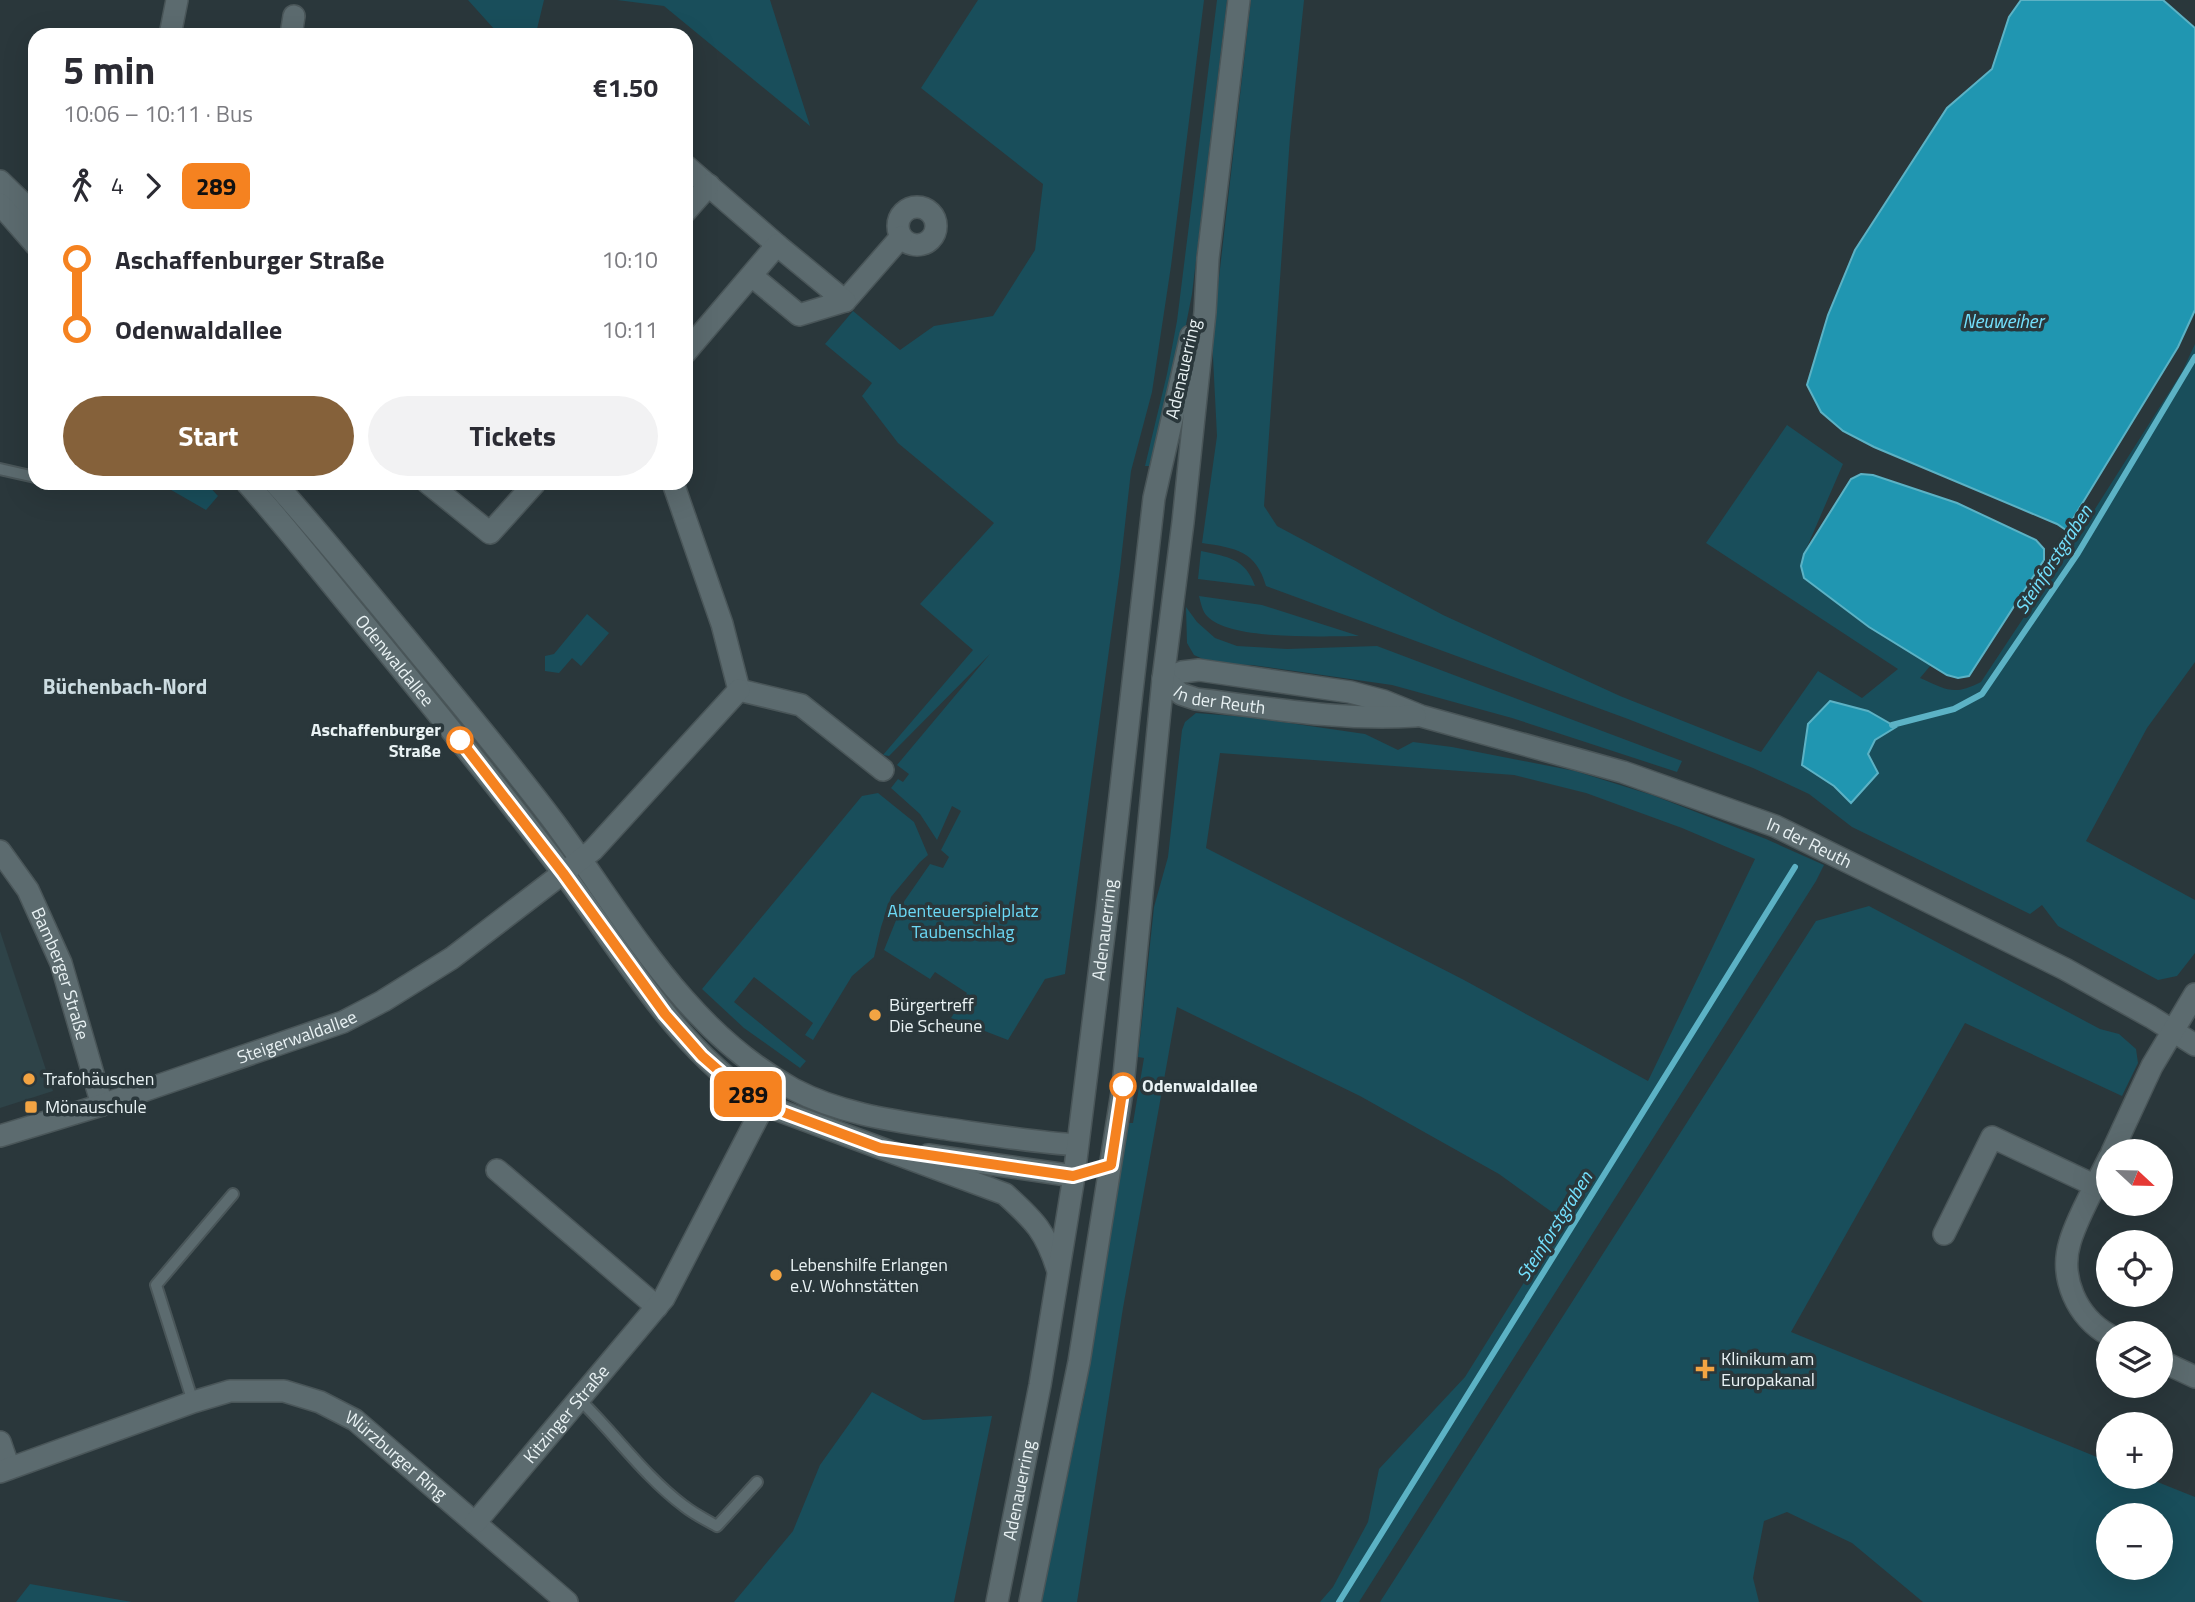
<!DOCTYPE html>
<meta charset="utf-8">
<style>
:root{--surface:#fff;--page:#f2f2f3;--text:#2b2b33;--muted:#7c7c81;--accent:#85613a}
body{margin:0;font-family:"Titillium Web",sans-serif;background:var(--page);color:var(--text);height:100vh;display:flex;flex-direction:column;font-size:26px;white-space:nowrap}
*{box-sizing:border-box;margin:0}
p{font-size:23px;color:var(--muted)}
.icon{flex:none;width:38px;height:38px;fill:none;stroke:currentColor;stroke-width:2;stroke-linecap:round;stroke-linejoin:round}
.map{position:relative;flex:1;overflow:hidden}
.details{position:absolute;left:28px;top:28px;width:665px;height:462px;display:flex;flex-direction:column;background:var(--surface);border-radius:21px;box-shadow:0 7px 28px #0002}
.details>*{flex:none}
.badge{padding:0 14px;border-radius:10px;font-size:24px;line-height:46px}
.needle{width:46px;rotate:112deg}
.tools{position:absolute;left:2096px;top:1139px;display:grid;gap:14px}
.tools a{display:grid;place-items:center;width:77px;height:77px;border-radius:50%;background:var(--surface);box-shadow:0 7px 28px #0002;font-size:35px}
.map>.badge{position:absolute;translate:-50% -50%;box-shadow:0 0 0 4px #fff}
.legs{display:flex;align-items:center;gap:10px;height:77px;padding:0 35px;font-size:23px}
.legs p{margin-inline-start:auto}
.summary{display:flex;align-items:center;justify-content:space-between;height:119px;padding:0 35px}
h1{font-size:38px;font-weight:700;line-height:52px}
.button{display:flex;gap:14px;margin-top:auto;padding:14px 35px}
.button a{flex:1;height:80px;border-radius:42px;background:var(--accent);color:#fff;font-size:28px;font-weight:700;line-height:80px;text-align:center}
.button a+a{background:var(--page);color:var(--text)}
ul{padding:0 35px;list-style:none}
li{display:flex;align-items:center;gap:24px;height:70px;font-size:26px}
li i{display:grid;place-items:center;width:10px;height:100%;margin:0 9px;background:currentColor}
li i::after{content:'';width:18px;height:18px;margin:-9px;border:5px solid;border-radius:50%;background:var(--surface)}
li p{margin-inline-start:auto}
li:first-child i{background:linear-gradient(#0000 50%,currentColor 0)}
li:last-child i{background:linear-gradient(currentColor 50%,#0000 0)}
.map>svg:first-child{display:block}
.built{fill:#2e4348}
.green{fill:#194e5b;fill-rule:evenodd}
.water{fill:#2096b1;stroke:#5cb2c5;stroke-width:2}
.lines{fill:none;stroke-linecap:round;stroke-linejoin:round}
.stream{stroke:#5cb2c5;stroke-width:6}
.service-casing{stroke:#4a5659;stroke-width:14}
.minor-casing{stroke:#4a5659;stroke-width:24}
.secondary-casing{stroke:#4a5659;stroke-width:24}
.service{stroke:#5c6b6f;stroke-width:10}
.minor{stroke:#5c6b6f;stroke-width:21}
.secondary{stroke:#5c6b6f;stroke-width:21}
.line-1-casing{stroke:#fff;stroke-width:16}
.line-1{stroke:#f58220;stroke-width:10}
.stop-1-dot{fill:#fff;stroke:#f58220;stroke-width:3.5}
.poi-dot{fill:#f3a443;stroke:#2a373b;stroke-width:2.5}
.labels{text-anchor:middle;stroke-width:7;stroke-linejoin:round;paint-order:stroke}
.street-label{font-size:18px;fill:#e9f2f4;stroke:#2a373b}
.stop-label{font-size:18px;font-weight:bold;fill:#e9f2f4;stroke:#2a373b;text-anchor:end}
.park-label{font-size:18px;fill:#6cd9f6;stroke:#2a373b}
.poi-label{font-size:18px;fill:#e9f2f4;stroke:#2a373b;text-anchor:start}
.water-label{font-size:19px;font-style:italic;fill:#74e1fe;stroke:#2a373b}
.quarter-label{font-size:21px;font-weight:bold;fill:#ccdce1;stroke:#2a373b}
</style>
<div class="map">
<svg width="2195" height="1602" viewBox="0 0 2195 1602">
<rect width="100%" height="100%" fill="#2a373b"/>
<path class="built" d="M 0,931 L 53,1091 L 0,1108 Z"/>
<path class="green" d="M 468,0 L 544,0 L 537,29 L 495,30 Z
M 617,0 L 770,0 L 810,126 L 664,6 Z
M 978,0 L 1204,0 L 1171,266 L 1152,392 L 1131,471 L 1120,569 L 1065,974 L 1045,979 L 1008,1040 L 951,1018 L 967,993 L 935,972 L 930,979 L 884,950 L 903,903 L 930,864 L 943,868 L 949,857 L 941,850 L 961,811 L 952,806 L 937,840 L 920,814 L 891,788 L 898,779 L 903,782 L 909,774 L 897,765 L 990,654 L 889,756 L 883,755 L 973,650 L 920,604 L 994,523 L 898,443 L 862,396 L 872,383 L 825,344 L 853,311 L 900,350 L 934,326 L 993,316 L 1035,250 L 1043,184 L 921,88 Z
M 1217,0 L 1227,0 L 1192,294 L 1180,355 L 1149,466 L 1145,466 L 1167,374 L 1177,321 Z
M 1251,0 L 1304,0 L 1290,137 L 1264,506 L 1277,526 L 1443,615 L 1620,696 L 1761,752 L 1818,671 L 1862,698 L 1898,669 L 1706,543 L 1787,425 L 1843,464 L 1804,554 L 1869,627 L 1931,665 L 1920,678 C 1948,690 1953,696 1981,682 L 2081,531 L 2182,372 L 2195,344 L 2195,662 L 2147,728 L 2086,841 L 2195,900 L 2195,953 L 2177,976 L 2158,980 L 2058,926 L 2042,905 L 2030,914 L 1852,827 L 1809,794 L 1753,768 L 1628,719 L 1266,586 C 1256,551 1236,548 1202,543 L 1217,436 L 1212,338 ZM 1895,728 L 1875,740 L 1868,754 L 1834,786 L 1802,765 Z
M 159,483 L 206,483 L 218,496 L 206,510 Z
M 1201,551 C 1228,557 1245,558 1255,586 L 1198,579 Z
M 1199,596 L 1262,605 L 1359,636 C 1326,636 1229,641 1207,616 C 1202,611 1201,603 1199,596 Z
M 1186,607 L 1197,622 L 1215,638 L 1237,646 L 1287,649 L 1377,646 L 1682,761 L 1677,772 L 1512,718 L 1392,685 L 1252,665 L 1214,664 L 1194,655 L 1187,643 Z
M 587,614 L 609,633 L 581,666 L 572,658 L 559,673 L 545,671 L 545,656 L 554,654 Z
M 1196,713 L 1247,717 L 1365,734 L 1398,750 L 1413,742 L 1452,747 L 1575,771 L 1652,795 L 1766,839 L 1824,865 L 1816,881 L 1359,1602 L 1320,1602 L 1333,1587 L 1368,1522 L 1379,1469 L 1465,1377 L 1563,1220 L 1499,1174 L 1360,1096 L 1177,1007 L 1123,1308 L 1077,1602 L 1041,1602 L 1085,1393 L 1127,1123 L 1133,1123 L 1144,1058 L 1138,1057 L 1154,907 L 1168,857 L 1182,730 L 1185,722 ZM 1220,753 L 1514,775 L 1586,793 L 1682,828 L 1755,859 L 1648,1081 L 1464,980 L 1206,848 Z
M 878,793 L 914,822 L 928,855 L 920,862 L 891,897 L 881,927 L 874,957 L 852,976 L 813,1040 L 805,1035 L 813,1023 L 754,977 L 734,1002 L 806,1061 L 800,1068 L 744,1028 L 702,989 L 862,796 Z
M 1869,906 L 2100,1029 L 2119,1034 L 2136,1049 L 2138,1063 L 2122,1096 L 1965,1023 L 1791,1332 L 2109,1462 L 2109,1477 L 2145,1477 L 2195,1497 L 2195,1602 L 1923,1602 L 1852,1543 L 1787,1512 L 1764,1521 L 1753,1578 L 1759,1602 L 1380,1602 L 1816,921 ZM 2109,1516 L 2161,1516 L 2161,1568 L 2109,1568 Z
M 872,1392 L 923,1420 L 992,1416 L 954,1602 L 734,1602 L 793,1531 L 820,1465 Z
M 30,1584 L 132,1602 L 16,1602 Z"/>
<path class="water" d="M 2021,0 L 2163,0 L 2195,28 L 2195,310 L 2178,347 L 2066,530 L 2057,524 L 1874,447 L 1843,431 L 1821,412 L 1807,385 L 1828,315 L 1855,250 L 1947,108 L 1992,69 L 2009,17 Z
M 1861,474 L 1873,475 L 1957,503 L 2036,540 L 2044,549 L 2044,560 L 1969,676 L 1958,678 L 1947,675 L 1869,627 L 1804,578 L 1801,566 L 1804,554 L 1851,479 Z
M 1830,701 L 1868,711 L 1896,727 L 1875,740 L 1868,754 L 1878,773 L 1851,803 L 1834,786 L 1802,765 L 1808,724 Z"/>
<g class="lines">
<path class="stream" d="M 1892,725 L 1954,709 L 1982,694 L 2078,553 L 2195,357
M 1339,1602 L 1795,867"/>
<g class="service-casing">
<path id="service" d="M 0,469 L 35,477
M 579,1399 C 615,1434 644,1476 684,1506 C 694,1514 706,1520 717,1526 L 757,1482
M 193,1402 L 156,1285 L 233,1194"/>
</g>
<g class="minor-casing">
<g id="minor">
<path d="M 170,35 L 177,0"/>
<path d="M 291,35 L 294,16"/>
<path d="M 686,166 L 777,245"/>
<path d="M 0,181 L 35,215"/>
<path d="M 0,204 L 35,244"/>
<circle cx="917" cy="226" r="19"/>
<path d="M 686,211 L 709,185"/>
<path d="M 845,301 L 901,237"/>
<path d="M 686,352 L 777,245 L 845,301 L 799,315 L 752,276"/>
<path id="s1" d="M 247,483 C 288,529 326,578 366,626 C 433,707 500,789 564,874 C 625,956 676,1049 764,1105 L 1005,1194 C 1035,1221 1046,1232 1058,1271"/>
<path d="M 275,483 C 320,533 363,586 406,638 C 456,699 507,759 554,822 C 626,919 683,1029 793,1089 C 840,1114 895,1121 947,1129 C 990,1135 1034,1142 1077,1145"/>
<path d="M 428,483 L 490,533 L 535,483"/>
<path d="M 673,483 L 722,624 L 739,690"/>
<path id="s2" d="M 1163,679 L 1182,672 L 1199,670 L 1350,692 L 1384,701 L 1421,716 L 1623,772 L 1775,826 L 2065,969 L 2151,1017 L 2195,1045"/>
<path id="s3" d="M 1163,679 L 1181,694 L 1196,699 C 1269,708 1342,721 1415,716"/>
<path d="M 739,690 L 801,705 L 883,770"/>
<path id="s4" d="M 0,851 L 28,890 L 61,963 L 102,1105"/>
<path id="s5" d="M 0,1136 L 102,1105 L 343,1022 L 383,1001 L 452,958 L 593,850 L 739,690"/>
<path d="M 2112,1152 L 2152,1066 L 2195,994"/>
<path d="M 928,1155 L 1074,1176"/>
<path d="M 2109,1158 C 2097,1183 2077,1217 2070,1242 C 2059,1278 2077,1317 2109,1335"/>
<path d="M 497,1170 L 657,1307"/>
<path d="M 1944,1234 L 1992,1137 L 2096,1186"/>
<path d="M 2161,1361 L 2195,1377"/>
<path d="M 0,1442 L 9,1468"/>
<path id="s6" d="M 0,1472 L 193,1402 L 230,1391 L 284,1391 L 320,1402 L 355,1420 L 567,1602"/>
<path id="s7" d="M 475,1523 L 664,1298 L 764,1105"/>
</g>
</g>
<g class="secondary-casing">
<g id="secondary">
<path id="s8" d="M 997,1602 L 1040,1385 L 1074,1176 L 1107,910 L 1154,498 L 1191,336"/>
<path d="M 1030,1602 L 1079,1362 L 1123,1086 L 1163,679 L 1183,522 L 1205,312 L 1208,258 L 1239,0"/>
</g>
</g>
<use href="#service" class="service"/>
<use href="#minor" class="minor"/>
<use href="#secondary" class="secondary"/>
</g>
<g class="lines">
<g class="line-1-casing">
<path id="line-1" d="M 460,740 L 563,873 L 665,1014 L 702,1056 L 742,1091 L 764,1105 L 880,1148 L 1073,1176 L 1111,1165 L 1123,1086"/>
</g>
<use href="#line-1" class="line-1"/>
</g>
<g class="stop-1-dot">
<circle cx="460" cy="740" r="12"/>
<circle cx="1123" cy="1086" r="12"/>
</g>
<g class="poi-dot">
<circle cx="875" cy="1015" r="7"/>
<circle cx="29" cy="1079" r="7"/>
<rect x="24" y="1100" width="14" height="14" rx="3.5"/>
<circle cx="776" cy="1275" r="7"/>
<path d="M1701.5 1358.5h7v7h7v7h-7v7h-7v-7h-7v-7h7z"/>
</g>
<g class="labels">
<g class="street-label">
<text transform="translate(1183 369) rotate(-77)" y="6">Adenauerring</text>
<text dy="6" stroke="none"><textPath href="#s1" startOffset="231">Odenwaldallee</textPath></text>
<text dy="6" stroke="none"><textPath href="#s3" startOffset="63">In der Reuth</textPath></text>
<text dy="6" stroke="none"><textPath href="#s2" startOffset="674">In der Reuth</textPath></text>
<text dy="6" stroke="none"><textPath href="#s8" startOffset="681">Adenauerring</textPath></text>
<text dy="6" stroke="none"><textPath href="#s4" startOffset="138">Bamberger Straße</textPath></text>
<text dy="6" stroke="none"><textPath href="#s5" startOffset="313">Steigerwaldallee</textPath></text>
<text dy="6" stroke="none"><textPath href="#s7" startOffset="142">Kitzinger Straße</textPath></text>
<text dy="6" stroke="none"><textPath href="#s6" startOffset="429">Würzburger Ring</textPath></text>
<text dy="6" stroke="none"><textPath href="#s8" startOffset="114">Adenauerring</textPath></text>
</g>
<g class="stop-label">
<text x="441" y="736">Aschaffenburger<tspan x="441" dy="21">Straße</tspan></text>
<text x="1142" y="1092" text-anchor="start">Odenwaldallee</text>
</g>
<g class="park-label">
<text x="963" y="917">Abenteuerspielplatz<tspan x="963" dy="21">Taubenschlag</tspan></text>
</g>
<g class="poi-label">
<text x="889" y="1011">Bürgertreff<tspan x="889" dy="21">Die Scheune</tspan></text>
<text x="43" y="1085">Trafohäuschen</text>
<text x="45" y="1113">Mönauschule</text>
<text x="790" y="1271">Lebenshilfe Erlangen<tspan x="790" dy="21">e.V. Wohnstätten</tspan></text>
<text x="1721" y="1365">Klinikum am<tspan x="1721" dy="21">Europakanal</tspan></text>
</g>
<g class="water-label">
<text x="2003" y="328">Neuweiher</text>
<text transform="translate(2053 559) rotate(-57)" y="7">Steinforstgraben</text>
<text transform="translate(1554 1226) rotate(-58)" y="7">Steinforstgraben</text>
</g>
<g class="quarter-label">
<text x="125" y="694">Büchenbach-Nord</text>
</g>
</g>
</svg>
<div class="tools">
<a><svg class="needle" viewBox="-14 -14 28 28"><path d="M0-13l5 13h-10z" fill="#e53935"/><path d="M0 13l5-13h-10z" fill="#7c7c81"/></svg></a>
<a><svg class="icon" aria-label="locate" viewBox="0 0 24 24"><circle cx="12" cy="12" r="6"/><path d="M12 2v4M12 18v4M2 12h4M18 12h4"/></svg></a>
<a><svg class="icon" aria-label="layers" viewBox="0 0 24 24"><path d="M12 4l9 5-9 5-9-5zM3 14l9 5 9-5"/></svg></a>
<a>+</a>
<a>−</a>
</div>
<b class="badge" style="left:748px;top:1094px;background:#f58220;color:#111">289</b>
<section class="details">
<div class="summary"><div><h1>5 min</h1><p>10:06 – 10:11 · Bus</p></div><b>€1.50</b></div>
<div class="legs"><svg class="icon" aria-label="walk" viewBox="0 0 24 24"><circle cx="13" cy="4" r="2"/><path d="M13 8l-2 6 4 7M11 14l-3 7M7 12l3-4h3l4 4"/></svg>4<svg class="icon" aria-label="forward" viewBox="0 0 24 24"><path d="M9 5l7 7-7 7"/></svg><b class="badge" style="background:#f58220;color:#111">289</b></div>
<ul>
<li><i style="color:#f58220"></i><b>Aschaffenburger Straße</b><p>10:10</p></li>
<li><i style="color:#f58220"></i><b>Odenwaldallee</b><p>10:11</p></li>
</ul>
<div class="button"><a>Start</a><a>Tickets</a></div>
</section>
</div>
